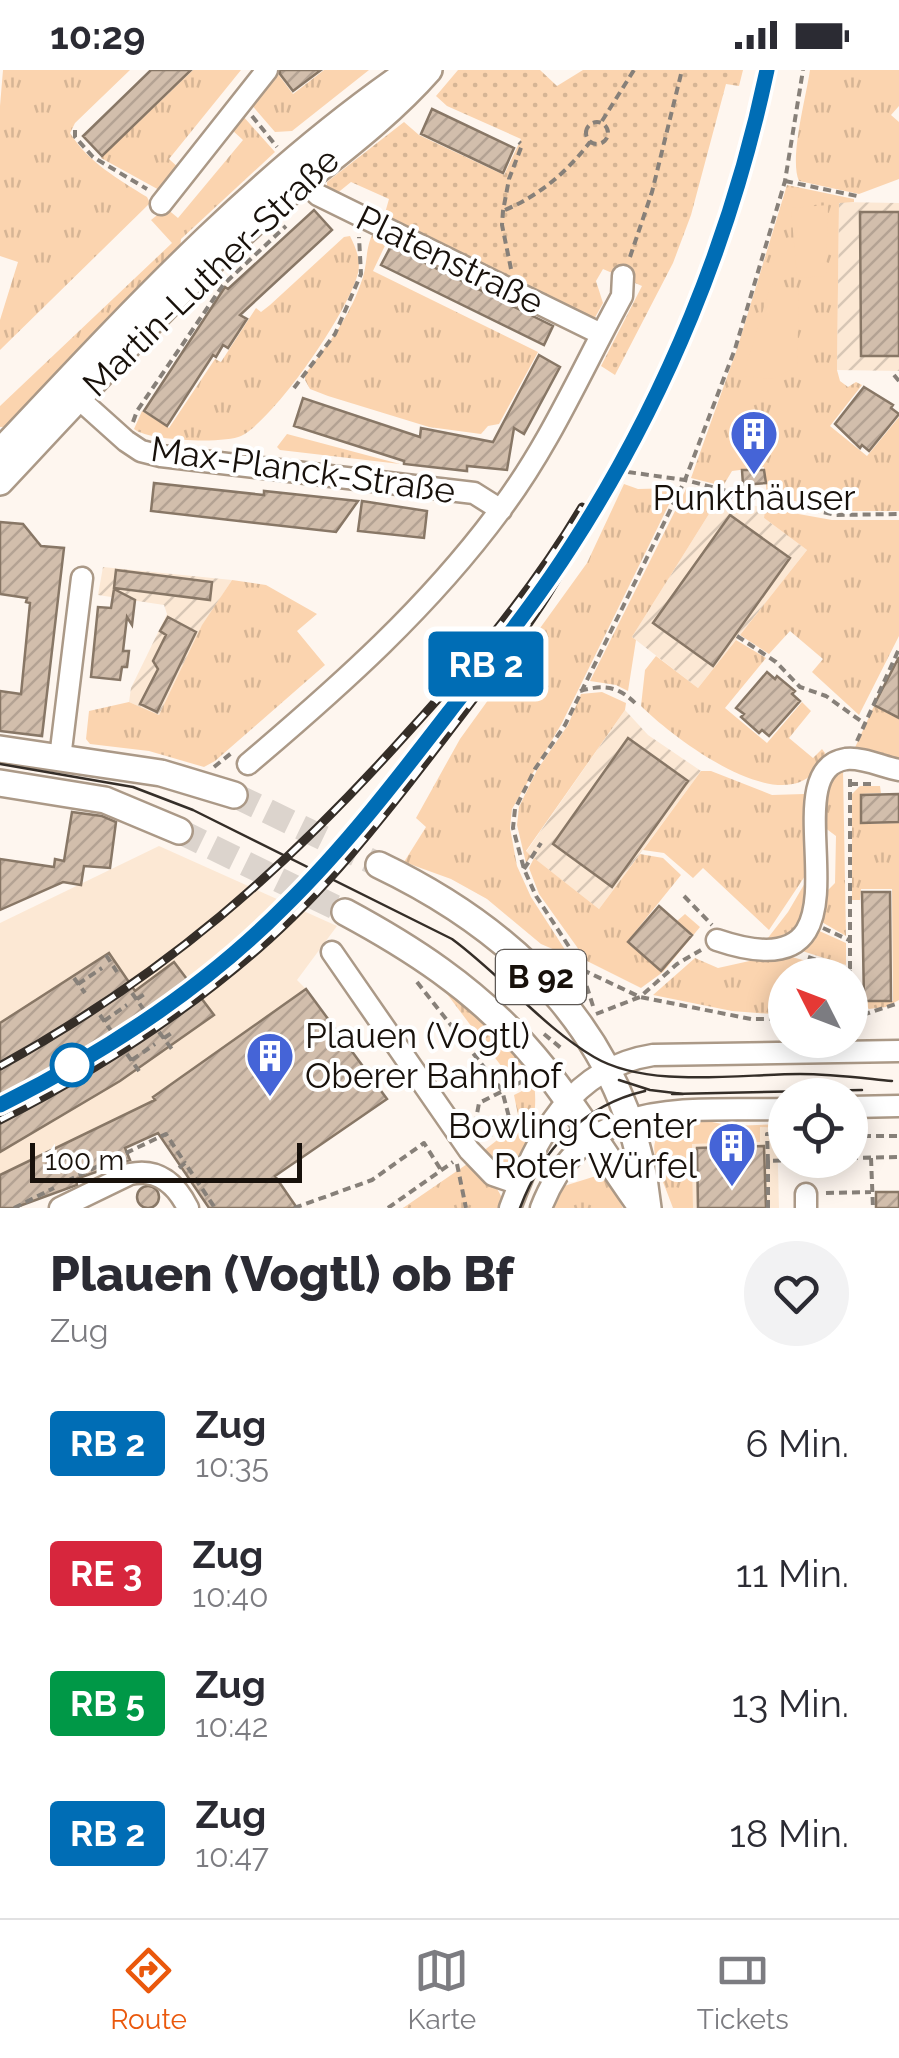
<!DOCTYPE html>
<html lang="de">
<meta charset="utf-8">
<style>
:root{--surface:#fff;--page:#f2f2f3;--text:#2b2b33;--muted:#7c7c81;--line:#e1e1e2;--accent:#ea580c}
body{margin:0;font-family:Raleway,sans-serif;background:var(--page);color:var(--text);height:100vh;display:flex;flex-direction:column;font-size:38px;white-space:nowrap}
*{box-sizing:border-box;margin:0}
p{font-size:32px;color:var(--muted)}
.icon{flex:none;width:55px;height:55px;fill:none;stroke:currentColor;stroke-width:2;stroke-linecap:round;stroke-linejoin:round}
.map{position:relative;height:1138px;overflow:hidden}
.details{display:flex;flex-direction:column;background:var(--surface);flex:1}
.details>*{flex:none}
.badge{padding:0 20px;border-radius:8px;font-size:35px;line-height:65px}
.needle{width:65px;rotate:312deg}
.controls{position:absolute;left:768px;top:888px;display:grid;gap:20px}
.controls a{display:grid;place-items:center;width:100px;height:100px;border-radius:50%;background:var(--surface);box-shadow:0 5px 25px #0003;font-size:50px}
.scale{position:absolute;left:30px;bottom:25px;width:272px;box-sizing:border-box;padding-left:10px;border:5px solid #18110b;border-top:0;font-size:28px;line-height:35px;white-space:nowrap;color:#18110b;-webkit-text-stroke:8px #fff;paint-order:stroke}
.map>.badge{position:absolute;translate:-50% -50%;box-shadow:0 0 0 5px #fff}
.round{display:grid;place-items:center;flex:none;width:105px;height:105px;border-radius:52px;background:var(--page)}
.headline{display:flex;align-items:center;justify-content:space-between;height:170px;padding:0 50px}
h1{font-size:48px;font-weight:800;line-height:75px}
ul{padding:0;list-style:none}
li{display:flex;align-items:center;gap:30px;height:130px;padding:0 50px}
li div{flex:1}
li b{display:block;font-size:38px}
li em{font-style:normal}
li .badge{min-width:110px;font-weight:700;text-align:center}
.status{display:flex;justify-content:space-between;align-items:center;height:70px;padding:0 50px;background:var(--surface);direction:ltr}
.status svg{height:28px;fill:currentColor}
.menu{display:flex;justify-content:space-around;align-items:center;height:140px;border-top:2px solid var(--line);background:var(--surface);font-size:28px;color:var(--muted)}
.menu a{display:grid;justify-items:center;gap:5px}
.menu .selected{color:var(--accent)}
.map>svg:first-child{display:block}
.built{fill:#fce8d4}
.industrial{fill:url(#industrial-furrows)}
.grass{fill:url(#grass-tufts)}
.park{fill:url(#park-dots)}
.pitch{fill:#fbd4af}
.building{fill:url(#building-hatch);stroke:#876;stroke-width:2.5}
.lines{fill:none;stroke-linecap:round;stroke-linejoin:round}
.major-tunnel{stroke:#dcd4cd;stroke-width:25;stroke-dasharray:25 12;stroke-linecap:butt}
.minor-casing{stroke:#ab9987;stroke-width:25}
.major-casing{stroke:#ab9987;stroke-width:30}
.path{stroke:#878079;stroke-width:4;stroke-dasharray:8 5;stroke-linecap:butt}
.minor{stroke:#fff;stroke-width:20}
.major{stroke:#fff;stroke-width:25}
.tram{stroke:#352e28;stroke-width:2.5}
.rail-casing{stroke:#352e28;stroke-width:9}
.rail{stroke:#fff;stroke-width:5;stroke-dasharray:15;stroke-linecap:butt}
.line-casing{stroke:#fff;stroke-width:22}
.line{stroke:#006db5;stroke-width:15}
.stop-dot{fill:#fff;stroke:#006db5;stroke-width:5}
.labels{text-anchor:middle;stroke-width:8;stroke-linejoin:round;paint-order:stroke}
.shield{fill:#fff;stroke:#5d5854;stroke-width:2.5}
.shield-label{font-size:32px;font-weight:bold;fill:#18110b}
.street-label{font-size:35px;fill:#18110b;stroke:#fff}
.poi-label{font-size:35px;fill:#18110b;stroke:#fff}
</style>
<div class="status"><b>10:29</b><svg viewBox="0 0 49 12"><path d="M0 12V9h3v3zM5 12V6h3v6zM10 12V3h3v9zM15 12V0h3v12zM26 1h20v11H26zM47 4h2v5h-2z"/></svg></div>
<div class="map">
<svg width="899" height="1138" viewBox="0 0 899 1138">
<defs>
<pattern id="industrial-furrows" width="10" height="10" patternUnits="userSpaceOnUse" patternTransform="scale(2.5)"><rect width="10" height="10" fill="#fce8d4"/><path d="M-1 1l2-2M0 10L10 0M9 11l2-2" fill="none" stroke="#d7c6b5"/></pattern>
<pattern id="grass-tufts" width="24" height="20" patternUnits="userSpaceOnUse" patternTransform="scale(2.5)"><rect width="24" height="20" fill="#fbd4af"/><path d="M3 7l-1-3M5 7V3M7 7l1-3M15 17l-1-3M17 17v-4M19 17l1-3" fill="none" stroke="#d6b595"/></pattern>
<pattern id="park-dots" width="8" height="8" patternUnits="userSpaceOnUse" patternTransform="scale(2.5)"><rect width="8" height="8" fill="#fbd4af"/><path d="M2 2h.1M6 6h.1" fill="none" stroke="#d6b595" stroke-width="1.8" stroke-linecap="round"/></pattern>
<pattern id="building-hatch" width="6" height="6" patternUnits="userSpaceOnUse" patternTransform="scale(2.5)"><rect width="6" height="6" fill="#d2beac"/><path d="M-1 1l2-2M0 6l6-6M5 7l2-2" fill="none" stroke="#b4a293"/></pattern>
</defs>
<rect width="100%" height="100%" fill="#fef6ef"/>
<path class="built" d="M 159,776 L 337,856 L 297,910 L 306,919 L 153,1026 L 155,1030 L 0,1105 L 0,853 Z
M 760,1057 L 777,1057 L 779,1138 L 693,1138 L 692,1074 L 760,1072 Z"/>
<path class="industrial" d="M 839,132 L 899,133 L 899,301 L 837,300 Z
M 719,428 L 765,438 L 764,448 L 807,480 L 698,618 L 632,567 Z
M 103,497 L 232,510 L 202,556 L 159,645 L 129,632 L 131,618 L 167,544 L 164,535 L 98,525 Z
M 625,640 L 648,665 L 701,701 L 599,839 L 526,782 Z"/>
<path class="grass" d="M 3,0 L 130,0 L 75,53 L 70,63 C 88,92 118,109 147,127 L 150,133 L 0,280 L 0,250 L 18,192 L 0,186 L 0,36 Z
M 193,0 L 241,0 L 169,89 L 180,99 L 161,121 L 101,88 Z
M 275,0 L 293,24 L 324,0 L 369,0 L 292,61 L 275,62 L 250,33 Z
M 810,0 L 899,0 L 899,36 L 891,45 L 899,52 L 899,109 L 859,124 L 799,111 C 789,89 806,28 810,0 Z
M 242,45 L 275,82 L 181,169 L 180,180 L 7,357 L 0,357 L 0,336 L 172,173 L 151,150 L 166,138 L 178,148 L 243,70 L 232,60 Z
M 787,115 L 854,129 L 854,132 L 839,133 L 837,300 L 840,311 L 848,317 L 856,312 L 862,315 L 830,356 L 867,386 L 899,347 L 899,441 L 841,441 L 767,425 L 764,397 L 732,401 L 723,416 L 691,408 L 737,279 Z
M 374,161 L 390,165 L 373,201 L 538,282 L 499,354 L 488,356 L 481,364 L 429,357 L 328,326 L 310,319 L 305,310 L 305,304 C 329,274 351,245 363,207 C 368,190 365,178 374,161 Z
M 350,166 C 356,178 361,190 358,203 C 349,241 275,349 241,366 C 224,374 148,371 134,359 L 142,341 L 169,358 L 215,289 L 221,292 L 256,238 L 261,242 L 270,235 L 344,167 Z
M 287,364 L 400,394 L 280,380 L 277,377 Z
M 624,414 L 638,419 L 677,418 L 562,653 L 512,739 L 510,758 L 517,796 L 531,827 L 569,886 L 541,874 L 487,829 L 451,809 L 404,792 L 426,757 L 416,748 L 460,669 L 587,493 Z
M 686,419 L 719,428 L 632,567 L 636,570 L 628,621 L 616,615 L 590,611 Z
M 765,438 L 832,450 L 899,450 L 899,566 L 859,645 L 812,602 L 823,589 L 790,561 L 769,584 L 740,565 L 807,480 L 764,448 Z
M 232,510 L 266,515 L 317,544 L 297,561 L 325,595 L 215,691 L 204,697 L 149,681 L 90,674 L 86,669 L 89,641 L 129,632 L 159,645 L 202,555 Z
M 736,570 L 766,588 L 725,638 L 767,673 L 802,632 L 811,641 L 789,668 L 813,688 L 822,679 L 825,683 C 823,693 820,696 813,703 C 774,745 671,666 641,636 L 645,600 L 656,586 L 698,618 Z
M 602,622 L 626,633 L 625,640 L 526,781 L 531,786 L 526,793 L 517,755 L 519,737 L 537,700 L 568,655 L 581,624 Z
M 874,636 L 899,649 L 899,692 L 852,684 Z
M 843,700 L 846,866 L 820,851 L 824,824 L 835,813 L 836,766 L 824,757 C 823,733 819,714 843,700 Z
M 701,701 L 711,701 L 772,725 L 804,724 L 806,727 L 807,803 L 769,860 L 703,798 L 693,808 L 664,783 L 643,780 Z
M 860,716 L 880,716 L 881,723 L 860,724 L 861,754 L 899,753 L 899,930 L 886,937 L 869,939 L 862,932 L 893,931 L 892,819 L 861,819 L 860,830 L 852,830 L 852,724 Z
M 640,784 L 663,788 L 681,805 L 627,872 L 661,901 L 693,865 L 677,851 L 685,844 L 700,857 L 663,902 L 641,918 L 587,891 L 539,824 L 529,798 L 534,788 L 599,839 Z
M 809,806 L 805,856 L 764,873 L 788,842 Z
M 815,859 L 846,873 L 846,895 L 796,879 Z
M 781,884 L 839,900 L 845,905 L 785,905 L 785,945 L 732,941 L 653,925 L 695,888 L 718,898 Z
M 441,916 L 499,966 L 528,998 L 505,1001 Z
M 534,1015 C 540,1045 524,1129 482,1082 L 510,1060 L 519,1063 L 525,1047 L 518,1045 L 514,1025 Z
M 703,1050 L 731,1056 L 785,1054 L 785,1058 L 760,1057 L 760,1072 L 692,1074 L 693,1138 L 673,1138 C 656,1090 630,1055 703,1050 Z
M 470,1092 C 482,1104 505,1119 503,1138 L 403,1138 Z
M 596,1106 L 610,1113 L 623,1138 L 554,1138 L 564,1116 Z"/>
<path class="park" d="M 458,0 L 540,0 L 557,16 L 583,0 L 743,0 L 739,16 L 726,14 L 691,145 L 673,193 L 615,305 L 601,296 L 642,216 L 603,199 L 596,211 L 603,233 L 592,253 L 383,150 L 389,129 L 351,112 L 335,125 L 327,120 L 327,112 L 404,52 L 419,65 L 504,105 L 521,69 L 447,36 L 436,26 Z"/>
<path class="pitch" d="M 828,135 L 826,206 L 797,208 L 791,138 Z
M 771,214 L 799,220 L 797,297 L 773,309 L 743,306 Z"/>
<path class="building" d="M 151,0 L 191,0 L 102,86 L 83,66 Z
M 280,0 L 321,0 L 293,21 L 280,4 Z
M 432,39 L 514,78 L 503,103 L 421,64 Z
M 314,140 L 332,160 L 240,245 L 247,249 L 228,278 L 223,275 L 216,287 L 213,285 L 167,356 L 144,341 L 225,217 L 228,219 Z
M 860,142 L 899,142 L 899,286 L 861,286 Z
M 391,176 L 553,256 L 544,275 L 381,195 Z
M 539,285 L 560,297 L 524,364 L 514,358 L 507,400 L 467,396 L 467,401 L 404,394 L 404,391 L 294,356 L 303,328 L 420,367 L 421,358 L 493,372 Z
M 864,317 L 893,335 L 891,338 L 899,344 L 869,381 L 862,375 L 860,378 L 835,354 Z
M 742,400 L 764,400 L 766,413 L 743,415 Z
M 154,413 L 264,425 L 264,421 L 358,431 L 336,462 L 151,441 Z
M 362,431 L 427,441 L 424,468 L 358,461 Z
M 730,445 L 790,488 L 713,596 L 653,553 Z
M 0,452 L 23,454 L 41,476 L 64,478 L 42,666 L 0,661 L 0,621 L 21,624 L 30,533 L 26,532 L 27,528 L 0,524 Z
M 116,500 L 212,512 L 210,530 L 114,518 Z
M 114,519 L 135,530 L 132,555 L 127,547 L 123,581 L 129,581 L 127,597 L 122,597 L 120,610 L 91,607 L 98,537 L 111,538 Z
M 168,547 L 196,562 L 157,642 L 140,634 L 158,599 L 153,591 L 166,565 L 160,561 Z
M 899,587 L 899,648 L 874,635 Z
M 767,602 L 775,609 L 777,606 L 795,621 L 792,624 L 800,631 L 769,666 L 762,660 L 759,663 L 741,647 L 744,644 L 736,638 Z
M 628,668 L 688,711 L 612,817 L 553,774 Z
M 899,724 L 899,752 L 861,753 L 861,725 Z
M 72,742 L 102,746 L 116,752 L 110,798 L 84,796 L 81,815 L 63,812 L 0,840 L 0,789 L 54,797 L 55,789 L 64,791 Z
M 862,822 L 890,822 L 891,931 L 864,931 Z
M 659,836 L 692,865 L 661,901 L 628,872 Z
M 109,883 L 135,921 L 174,892 L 214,945 L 120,1011 L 0,1082 L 0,953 Z
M 306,919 L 387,1029 L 275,1106 L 297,1138 L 209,1138 L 158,1063 L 125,1078 L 130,1090 L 76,1109 L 77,1115 L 14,1138 L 0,1138 L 0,1105 L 155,1030 L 153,1027 Z
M 764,1076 L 766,1138 L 698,1138 L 697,1078 Z
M137 1127a11 11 0 1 1 22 0a11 11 0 1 1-22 0Z
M 876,1122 L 899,1122 L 899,1138 L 876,1138 Z"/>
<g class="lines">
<path class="major-tunnel" d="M 234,725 L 379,795
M 179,761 L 345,842"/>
<g class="minor-casing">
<path id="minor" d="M 302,110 L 318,125 L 601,264
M 161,134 L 267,0
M 68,319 L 126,371 L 141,381 L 161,386 L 474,423 L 501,440
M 60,688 L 82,508
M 248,694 C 340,616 429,537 501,439 C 550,374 583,297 622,226 L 623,206
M 717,870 C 893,930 763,702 846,689 C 862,687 883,697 899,700
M 332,882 L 469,1080 L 493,1105 L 519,1114
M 850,1037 L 899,1036
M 60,1138 L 130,1104 C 158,1098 176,1114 188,1138
M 510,1138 C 537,1067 570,998 653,985 L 899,981
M 541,1138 C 585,1024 684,1041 785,1039
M 806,1138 L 806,1124"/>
</g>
<g class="major-casing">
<path id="major" d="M 0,382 C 128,246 256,106 411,0
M 0,412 C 82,325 162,235 251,155 C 309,103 377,59 429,0
M 0,679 L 161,703 L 234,725
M 0,713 L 105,730 L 179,761
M 379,795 C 523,864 631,973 648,1138
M 345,842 C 412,878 473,918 524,975 C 569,1025 603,1084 642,1138"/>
</g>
<path class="path" d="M 252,46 L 277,77
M 602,51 L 634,0
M586 63a11 11 0 1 1 22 0a11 11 0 1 1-22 0Z
M 75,60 L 75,67 L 93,87 L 147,119
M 785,111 L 857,126
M 505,140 C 540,125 567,102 590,72
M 630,187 L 652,122 L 682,0
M 511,199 L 502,155 L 503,141 L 509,109 L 522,75 L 519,72
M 894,305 L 899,311
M 294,318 L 335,264 L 361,204 L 359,167
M 133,352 L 137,341 L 223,215 L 286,156
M 628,402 L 685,410 L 731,422
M 726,432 L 734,423 L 836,445 L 899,444
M 737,566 L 776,592 L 800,617 L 826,626 L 865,654
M 580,621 C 605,614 619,616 638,636
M 857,671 L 899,579
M 214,697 L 234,681
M 850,709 L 850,944
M 850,714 L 875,714
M 524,799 L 541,773
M 684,826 L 712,855
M 823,858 L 851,871
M 547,883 L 640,927 L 751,949 L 785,949
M 106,885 L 117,902
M 808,887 L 851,902
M 74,908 L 85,923
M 417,912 L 502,1020 L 510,1051
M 78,914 L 102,898
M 132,923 L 146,943
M 137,929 L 146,923
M 593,936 L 579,892 L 536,826 L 524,799 L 513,758 L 515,739 L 535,699 L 565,655 L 685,410 L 735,279 L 785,111 L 803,0
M 596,944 L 640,927 L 677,894 L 701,880
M 100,945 L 114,965
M 850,949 L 899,933
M 104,951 L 127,935
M 850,952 L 856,962
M 159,962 L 174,982
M 544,964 L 561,978
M 164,968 L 173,962
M 127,984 L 141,1004
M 132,990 L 155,974
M 510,1051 L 522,1055
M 475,1055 L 479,1033 L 527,1009
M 850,1066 L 899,1066
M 485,1069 L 510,1051
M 850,1088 L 899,1087
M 871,1088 L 873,1138
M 768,1092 L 767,1064 L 785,1065
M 457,1094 L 466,1138
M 179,1098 L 185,1093 L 215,1138
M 67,1111 L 166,1064 L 185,1093
M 826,1123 L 871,1122
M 14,1138 L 54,1118
M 294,1138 L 372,1110 L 424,1073 L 441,1100
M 388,1138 L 453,1092
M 768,1138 L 768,1091 L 800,1090"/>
<use href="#minor" class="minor"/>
<use href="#major" class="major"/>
<path class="tram" d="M 0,694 L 133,717 L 193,740 L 452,869 C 501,905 543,957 594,987 C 648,1019 739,1004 800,1004 C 831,1004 861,1008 892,1011
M 619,1010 L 650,1020 L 683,1024
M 672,1024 L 862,1020
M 520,1138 C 542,1079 584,1035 645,1021"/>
<g class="rail-casing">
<path id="rail" d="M 0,996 C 165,905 285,800 410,660 C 473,591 534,518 582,437
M 0,1050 C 92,1003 180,947 258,879 C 325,821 380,751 434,681 C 471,633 508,585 541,535 C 562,503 579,469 597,436 C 673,299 735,154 767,0"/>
</g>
<use href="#rail" class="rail"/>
</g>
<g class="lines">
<g class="line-casing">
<path id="line" d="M 0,1035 C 102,984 205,917 285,836 C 348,774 402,703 456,633 C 496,581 537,530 572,475 C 665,331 732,167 767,0"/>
</g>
<use href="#line" class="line"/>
</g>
<defs>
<g id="building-pin" transform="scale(2.5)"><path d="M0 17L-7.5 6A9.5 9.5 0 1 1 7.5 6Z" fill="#4564d7" stroke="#fff"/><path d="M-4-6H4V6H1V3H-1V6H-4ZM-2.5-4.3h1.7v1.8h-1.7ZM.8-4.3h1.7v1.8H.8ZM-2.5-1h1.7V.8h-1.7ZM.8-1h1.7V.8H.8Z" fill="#fff"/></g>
</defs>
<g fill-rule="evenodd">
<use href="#building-pin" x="754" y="364"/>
<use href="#building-pin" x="270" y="986"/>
<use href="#building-pin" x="732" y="1076"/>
</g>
<circle class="stop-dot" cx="72" cy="995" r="20"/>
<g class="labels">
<rect class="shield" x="496" y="880" width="90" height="54" rx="8"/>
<g class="shield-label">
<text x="541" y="918">B 92</text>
</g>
<g class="street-label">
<text transform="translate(450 190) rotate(26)" y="12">Platenstraße</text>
<text transform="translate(211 202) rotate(-44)" y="12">Martin-Luther-Straße</text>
<text transform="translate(303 400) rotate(8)" y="12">Max-Planck-Straße</text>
</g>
<g class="poi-label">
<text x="754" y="440">Punkthäuser</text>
<text x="305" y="978" text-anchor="start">Plauen (Vogtl)<tspan x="305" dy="40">Oberer Bahnhof</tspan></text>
<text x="697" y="1068" text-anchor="end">Bowling Center<tspan x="697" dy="40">Roter Würfel</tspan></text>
</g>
</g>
</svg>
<div class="controls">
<a><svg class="needle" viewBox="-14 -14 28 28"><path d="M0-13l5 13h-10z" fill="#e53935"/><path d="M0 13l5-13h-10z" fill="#7c7c81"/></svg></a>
<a><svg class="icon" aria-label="locate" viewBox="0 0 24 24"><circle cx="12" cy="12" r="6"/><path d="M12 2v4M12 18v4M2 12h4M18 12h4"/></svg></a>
</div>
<div class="scale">100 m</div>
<b class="badge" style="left:486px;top:594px;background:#006db5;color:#fff">RB 2</b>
</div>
<section class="details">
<div class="headline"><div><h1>Plauen (Vogtl) ob Bf</h1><p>Zug</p></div><a class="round"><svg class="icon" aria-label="heart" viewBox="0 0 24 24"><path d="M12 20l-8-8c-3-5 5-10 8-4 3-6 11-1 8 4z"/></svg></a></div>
<ul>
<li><span class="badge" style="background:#006db5;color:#fff">RB 2</span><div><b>Zug</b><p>10:35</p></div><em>6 Min.</em></li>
<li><span class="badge" style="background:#d7263d;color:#fff">RE 3</span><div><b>Zug</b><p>10:40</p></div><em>11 Min.</em></li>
<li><span class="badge" style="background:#009847;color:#fff">RB 5</span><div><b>Zug</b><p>10:42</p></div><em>13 Min.</em></li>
<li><span class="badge" style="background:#006db5;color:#fff">RB 2</span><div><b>Zug</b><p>10:47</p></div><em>18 Min.</em></li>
</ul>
</section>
<nav class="menu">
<a class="selected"><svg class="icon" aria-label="directions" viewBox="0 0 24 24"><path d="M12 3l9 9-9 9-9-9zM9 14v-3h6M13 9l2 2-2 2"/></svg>Route</a>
<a><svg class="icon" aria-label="map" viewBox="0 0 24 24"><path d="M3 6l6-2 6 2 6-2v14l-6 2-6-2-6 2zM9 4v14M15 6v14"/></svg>Karte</a>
<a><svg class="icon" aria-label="tickets" viewBox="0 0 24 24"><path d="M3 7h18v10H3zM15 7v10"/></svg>Tickets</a>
</nav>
